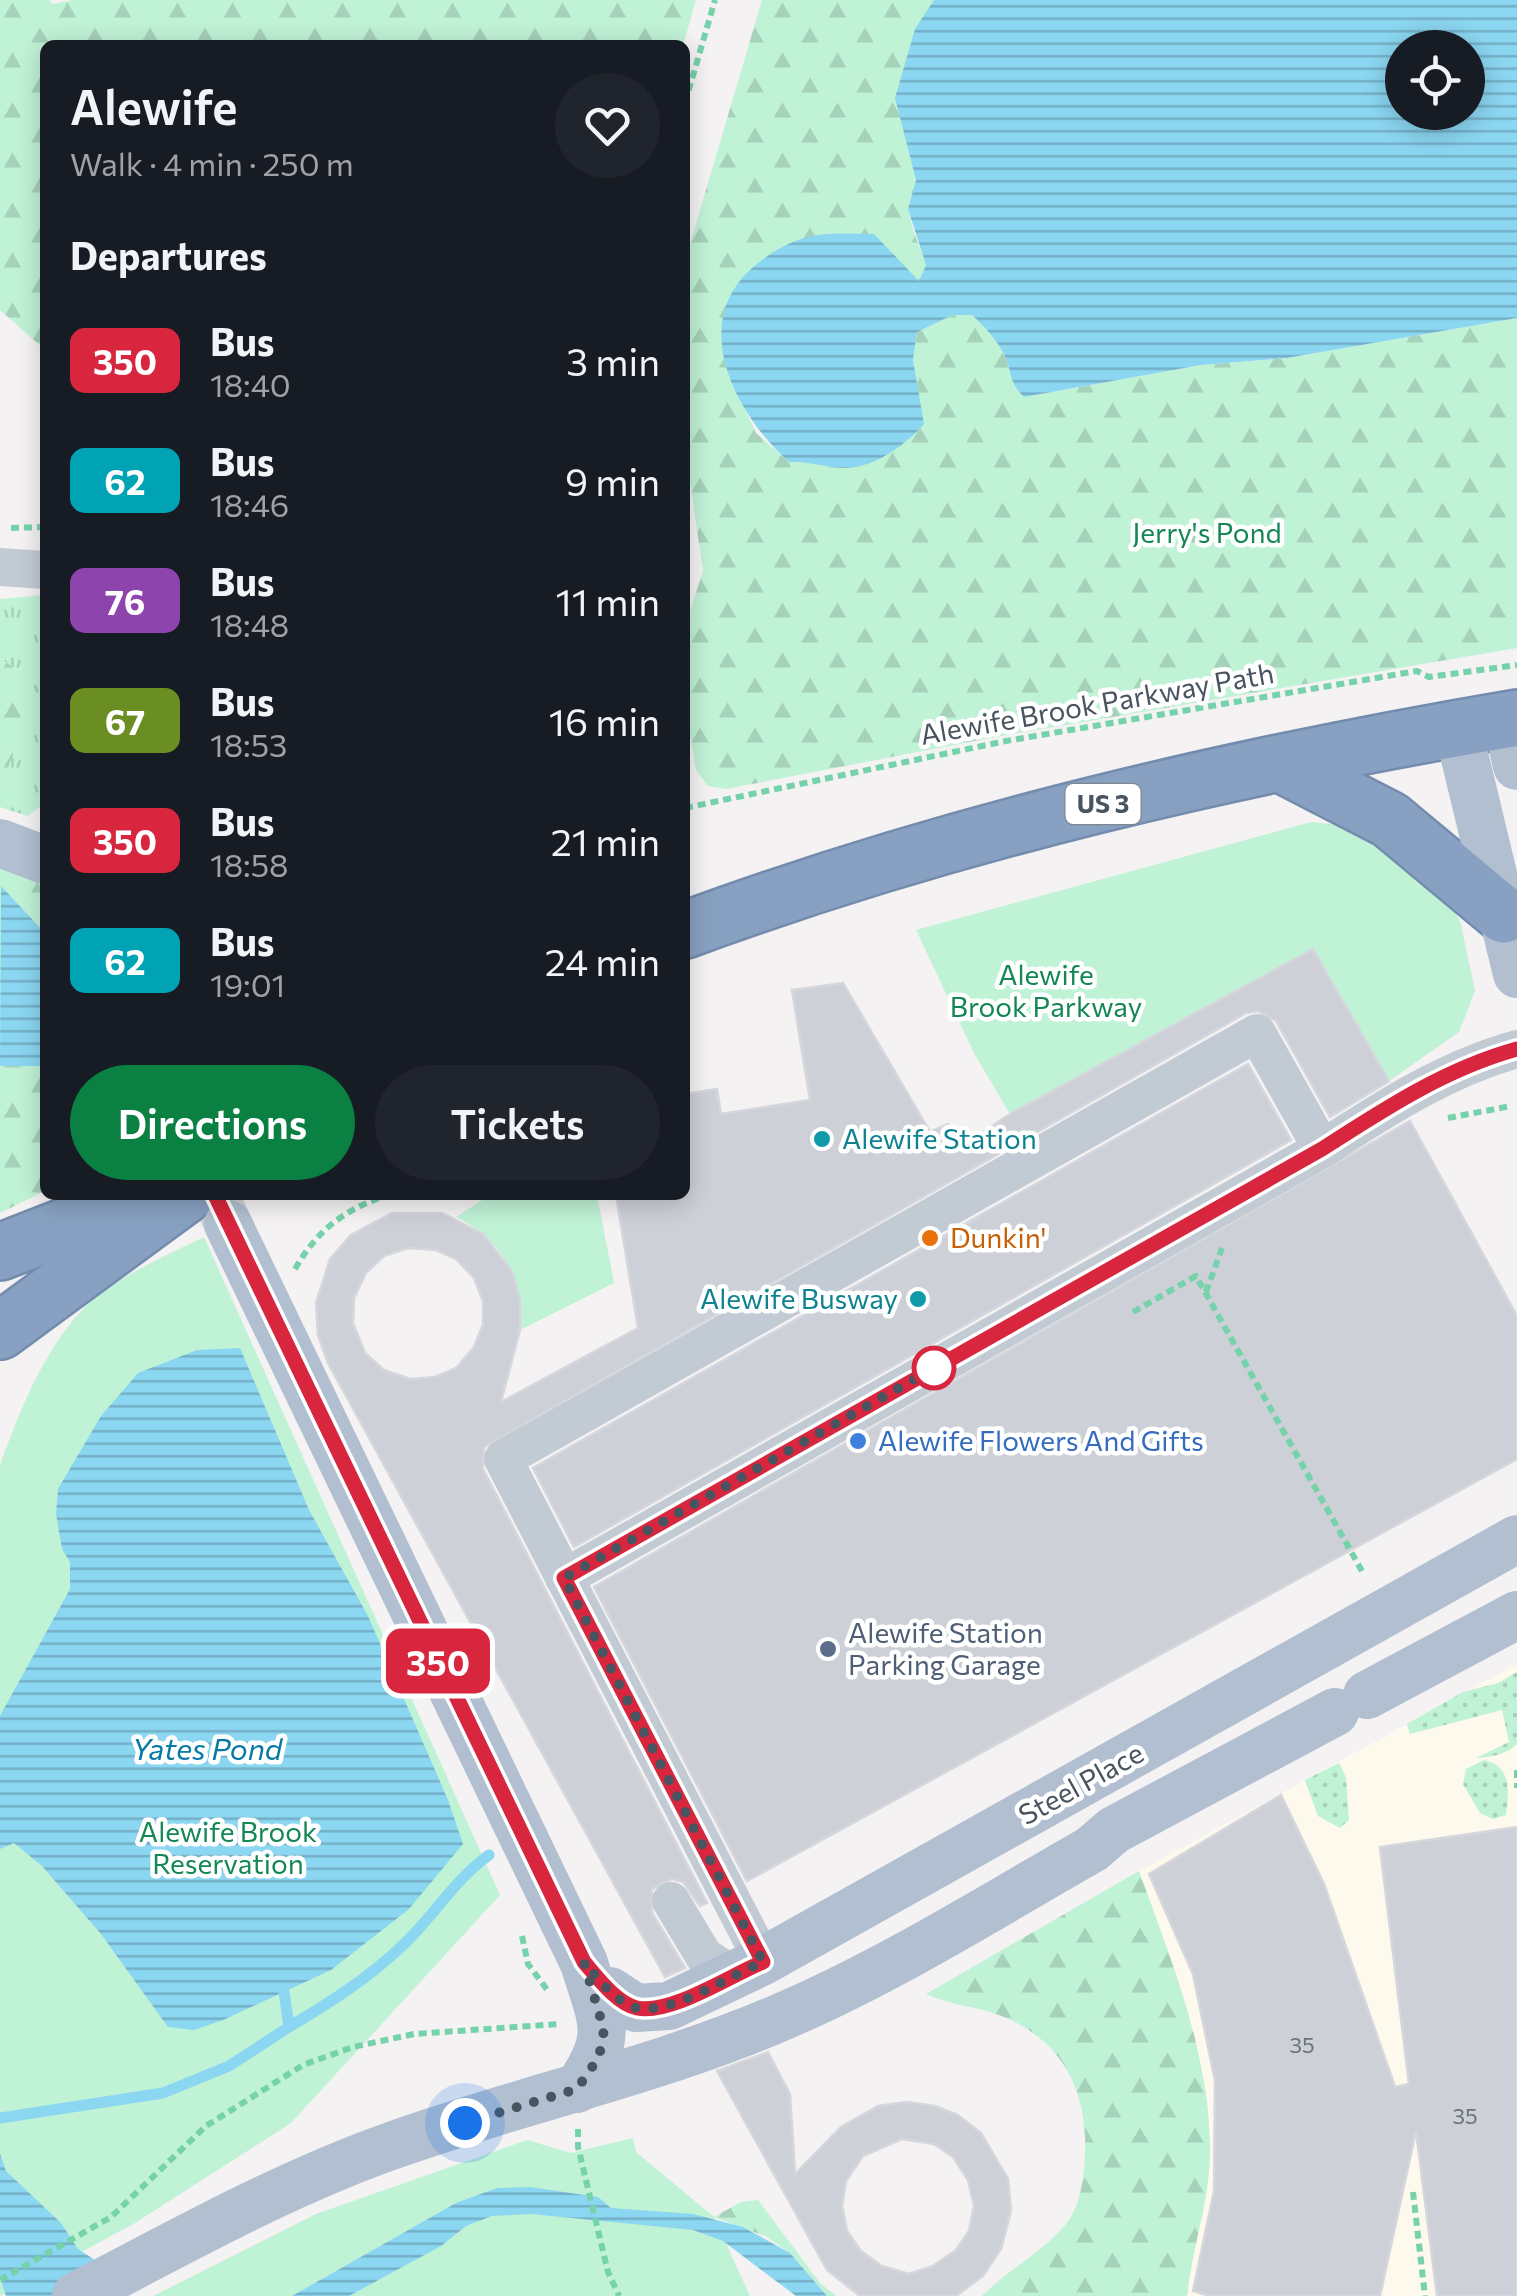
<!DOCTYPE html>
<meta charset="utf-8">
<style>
:root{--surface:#171b24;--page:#20242c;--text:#f1f3f6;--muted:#9ea1a6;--accent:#0b8043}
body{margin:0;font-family:Commissioner,sans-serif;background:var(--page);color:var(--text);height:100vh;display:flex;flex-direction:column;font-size:38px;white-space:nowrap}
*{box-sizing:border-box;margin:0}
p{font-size:32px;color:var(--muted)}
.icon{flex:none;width:55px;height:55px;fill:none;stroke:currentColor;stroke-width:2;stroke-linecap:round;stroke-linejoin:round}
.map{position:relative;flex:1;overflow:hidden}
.sheet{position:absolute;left:40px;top:40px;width:650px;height:1160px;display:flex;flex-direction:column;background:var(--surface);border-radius:15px;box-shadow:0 5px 25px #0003}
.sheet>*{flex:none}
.badge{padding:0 20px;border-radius:15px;font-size:35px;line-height:65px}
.tools{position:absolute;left:1385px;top:30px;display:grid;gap:20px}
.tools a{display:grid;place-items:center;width:100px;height:100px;border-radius:50%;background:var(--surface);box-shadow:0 5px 25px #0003;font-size:50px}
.you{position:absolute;width:50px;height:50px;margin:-25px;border:8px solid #fff;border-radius:50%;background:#1a73e8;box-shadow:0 0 0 15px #1a73e833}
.map>.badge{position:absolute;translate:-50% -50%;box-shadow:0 0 0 5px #fff}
h2{padding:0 30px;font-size:38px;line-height:90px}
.round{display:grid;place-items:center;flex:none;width:105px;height:105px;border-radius:52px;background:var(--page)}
.overview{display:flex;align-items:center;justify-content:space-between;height:170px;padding:0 30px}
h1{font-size:48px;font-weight:600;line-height:75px}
.button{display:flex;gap:20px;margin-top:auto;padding:20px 30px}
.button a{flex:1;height:115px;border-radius:60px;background:var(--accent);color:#fff;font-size:40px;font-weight:600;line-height:115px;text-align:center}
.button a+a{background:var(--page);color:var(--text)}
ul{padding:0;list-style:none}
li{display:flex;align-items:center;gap:30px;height:120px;padding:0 30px}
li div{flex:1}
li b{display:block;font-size:38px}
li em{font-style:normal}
li .badge{min-width:110px;font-weight:700;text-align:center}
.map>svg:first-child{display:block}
.commercial{fill:#fdf9ec}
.grass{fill:url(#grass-tufts)}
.forest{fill:url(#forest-firs)}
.park{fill:#c0f2d6}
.garden{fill:url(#garden-dots)}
.water{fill:url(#water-rules);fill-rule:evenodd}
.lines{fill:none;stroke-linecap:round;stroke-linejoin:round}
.stream{stroke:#8bd6f1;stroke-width:11}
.building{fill:#cdd0d6;stroke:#d5d7dd;stroke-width:2.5;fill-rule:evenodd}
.major-tunnel{stroke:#d2d2d5;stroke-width:48;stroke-dasharray:48 24;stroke-linecap:butt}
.highway-casing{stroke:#738cae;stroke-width:60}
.path{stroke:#75d2aa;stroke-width:6;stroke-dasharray:8 5;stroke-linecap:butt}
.minor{stroke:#c2cbd4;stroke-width:38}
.major{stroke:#b1bfd1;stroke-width:48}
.highway{stroke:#88a1c2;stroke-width:55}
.line-casing{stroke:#fff;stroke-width:22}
.line{stroke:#d7263d;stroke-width:15}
.walk{stroke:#485460;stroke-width:10;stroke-dasharray:0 18}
.culture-dot{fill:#0f9aa8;stroke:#fff;stroke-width:4}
.food-dot{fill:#e8710a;stroke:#fff;stroke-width:4}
.stop-dot{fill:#fff;stroke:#d7263d;stroke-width:5}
.shop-dot{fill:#3f7fe0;stroke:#fff;stroke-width:4}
.service-dot{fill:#5c6f8a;stroke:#fff;stroke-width:4}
.labels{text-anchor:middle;stroke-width:9;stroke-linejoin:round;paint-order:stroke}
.number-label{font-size:22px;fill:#69737e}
.shield{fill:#fff;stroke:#7f8790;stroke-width:2.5}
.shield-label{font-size:25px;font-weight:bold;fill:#485460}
.park-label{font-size:28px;fill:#138754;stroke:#fff}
.street-label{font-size:28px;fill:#485460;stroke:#fff}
.culture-label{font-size:28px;fill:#0d838f;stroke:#fff;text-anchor:start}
.food-label{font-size:28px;fill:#c56008;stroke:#fff;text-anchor:start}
.shop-label{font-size:28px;fill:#366cbe;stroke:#fff;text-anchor:start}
.service-label{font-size:28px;fill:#4e5e75;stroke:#fff;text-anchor:start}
.water-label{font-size:30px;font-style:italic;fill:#077ba6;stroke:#fff}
</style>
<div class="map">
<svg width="1517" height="2296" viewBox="0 0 1517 2296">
<defs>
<pattern id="grass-tufts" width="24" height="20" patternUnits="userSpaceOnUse" patternTransform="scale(2.5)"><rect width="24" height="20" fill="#c0f2d6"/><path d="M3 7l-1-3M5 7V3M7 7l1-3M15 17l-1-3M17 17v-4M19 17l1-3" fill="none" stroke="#a6d1ba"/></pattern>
<pattern id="forest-firs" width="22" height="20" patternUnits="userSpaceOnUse" patternTransform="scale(2.5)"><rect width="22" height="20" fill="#c0f2d6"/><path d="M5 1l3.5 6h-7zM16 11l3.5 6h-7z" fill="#a6d1ba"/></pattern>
<pattern id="garden-dots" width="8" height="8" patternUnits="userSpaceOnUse" patternTransform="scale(2.5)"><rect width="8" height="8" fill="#c0f2d6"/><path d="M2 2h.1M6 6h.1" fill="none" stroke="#a6d1ba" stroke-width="1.8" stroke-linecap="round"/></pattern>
<pattern id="water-rules" width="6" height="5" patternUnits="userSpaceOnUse" patternTransform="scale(2.5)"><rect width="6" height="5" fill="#8bd6f1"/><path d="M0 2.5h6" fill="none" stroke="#74b0c7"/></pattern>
</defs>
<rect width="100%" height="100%" fill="#f4f2f2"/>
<path class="commercial" d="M 1517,1664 L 1517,2296 L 1187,2296 L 1211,2155 L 1207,2095 L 1179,1982 L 1139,1871 Z"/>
<path class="grass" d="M 43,595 L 45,803 L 27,816 L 0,807 L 0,785 L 29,716 L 14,668 L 0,658 L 0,599 Z"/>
<path class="forest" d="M 0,0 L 50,0 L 52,4 L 73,0 L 696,0 L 683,45 L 45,45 L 45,350 L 0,310 Z
M 762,0 L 934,0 C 891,75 900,94 915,176 C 917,187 910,196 909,206 C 908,223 921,248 926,265 L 919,282 L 911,275 L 742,403 L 756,433 L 789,462 L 817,461 L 846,468 L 923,424 L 913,360 L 917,332 L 953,315 L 972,315 C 986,328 1000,343 1007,361 C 1012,378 1011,384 1024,397 L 1201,365 L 1287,358 L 1517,318 L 1517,648 L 995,737 L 726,789 L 708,786 L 696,770 L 685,707 L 685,627 L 703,571 L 685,447 L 685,261 Z
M 0,658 L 14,668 L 30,716 L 0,785 Z
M 0,865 L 25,870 L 45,890 L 45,1191 L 0,1213 Z
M 1139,1871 C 1172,1963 1210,2053 1210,2152 C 1210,2201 1192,2248 1187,2296 L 982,2296 C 1008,2269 1047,2250 1069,2220 C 1083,2200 1086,2162 1085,2138 C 1083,2080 1055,2036 999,2015 C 975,2006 953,2006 926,1994 Z
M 758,2200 L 820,2283 L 836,2296 L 827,2296 L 790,2253 L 767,2237 L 714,2217 L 741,2202 Z"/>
<path class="park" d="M 1311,822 L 1351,826 L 1446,891 L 1461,925 L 1475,991 L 1459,1032 L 1389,1081 L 1312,949 L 1010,1114 L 975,1055 L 916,930 Z
M 490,1195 L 597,1195 L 614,1283 L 520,1330 C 524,1280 502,1239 456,1217 Z
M 204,1237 L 500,1895 L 291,2123 L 135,2223 L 0,2296 L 0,1465 C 20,1410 43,1351 84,1308 C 115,1277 165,1256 204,1237 Z
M 633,2138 L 636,2152 L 714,2217 L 750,2296 L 153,2296 L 316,2214 L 527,2140 L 571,2153 Z"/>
<path class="garden" d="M 1517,1672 L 1517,1744 C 1505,1755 1492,1757 1476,1758 L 1509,1742 L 1502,1710 L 1410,1734 L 1407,1724 L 1463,1692 L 1498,1683 Z
M 1484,1760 C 1512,1766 1509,1791 1506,1815 L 1493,1819 L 1480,1813 L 1463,1784 L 1466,1769 Z
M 1339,1763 L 1346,1777 L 1349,1820 L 1340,1828 L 1318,1816 L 1305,1780 Z"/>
<path class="water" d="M 934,0 L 1517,0 L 1517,318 L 1287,358 L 1201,365 L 1024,397 C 1011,384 1012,378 1007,361 C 1000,343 986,328 972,315 L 953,315 L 917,332 L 913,360 L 924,424 C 905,445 876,467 846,468 C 828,468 810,461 789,462 C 734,413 686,320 757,264 C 773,251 792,240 812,236 C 832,232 855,234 874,234 L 919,281 L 926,265 L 908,209 L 916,180 L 895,98 L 915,29 ZM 1402,48 L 1468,48 L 1468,112 L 1402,112 Z
M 1,886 L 45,933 L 42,1066 L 0,1066 Z
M 240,1348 L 309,1510 L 368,1616 L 448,1800 L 463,1844 L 409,1909 L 331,1970 L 223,2020 L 194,2030 L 168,2027 L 101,1934 L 42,1866 L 14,1843 L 0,1849 L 0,1716 L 70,1589 L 70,1562 L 62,1549 L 56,1514 L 58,1489 L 101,1416 L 138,1373 L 197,1350 Z
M 0,2154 L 6,2171 L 61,2223 L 78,2249 L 95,2260 L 115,2296 L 6,2296 L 0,2278 Z
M 530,2187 L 598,2197 L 611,2208 L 693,2214 L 743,2227 L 790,2253 L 827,2296 L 796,2296 L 723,2241 L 693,2230 L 531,2214 L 492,2216 L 466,2226 L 441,2246 L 349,2296 L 292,2296 L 456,2203 L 497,2188 Z"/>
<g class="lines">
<path class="stream" d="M 289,2027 C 329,2003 369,1978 403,1945 C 434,1916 454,1880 489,1855
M 0,2118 L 163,2093 L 229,2066 L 289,2027 L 284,1992"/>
</g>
<path class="building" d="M 1313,949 L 1389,1081 L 1330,1117 L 1276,1021 L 1258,1011 L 1246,1013 L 484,1447 L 483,1469 L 707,1903 L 700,1906 L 683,1882 L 672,1879 L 652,1889 L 652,1913 L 685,1968 L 665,1977 L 328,1363 L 318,1335 L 316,1303 L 330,1259 L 351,1235 L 392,1213 L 442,1213 L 483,1234 L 512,1271 L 520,1301 L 520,1330 L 501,1402 L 638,1328 L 616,1195 L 685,1195 L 685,1094 L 717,1089 L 721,1114 L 810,1100 L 792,990 L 843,983 L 930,1132 L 948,1124 L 963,1145 L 1010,1114 ZM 408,1248 L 436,1250 L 456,1259 L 474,1278 L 483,1301 L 483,1324 L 474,1347 L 456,1368 L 435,1377 L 410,1379 L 384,1370 L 365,1353 L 353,1323 L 354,1298 L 366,1273 L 384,1256 Z
M 1248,1064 L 1291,1140 L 574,1547 L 533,1468 Z
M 1410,1121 L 1517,1316 L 1517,1459 L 747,1881 L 594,1587 Z
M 1281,1795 L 1324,1884 L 1395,2087 L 1409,2084 L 1380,1847 L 1517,1827 L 1517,2296 L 1437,2296 L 1416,2131 L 1380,2296 L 1210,2296 L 1193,2291 L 1214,2191 L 1215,2081 L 1193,1974 L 1149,1874 Z
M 768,2052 L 790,2094 L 795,2174 L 841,2127 L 878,2106 L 907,2102 L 935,2106 L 958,2115 L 981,2133 L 1008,2179 L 1011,2211 L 1001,2249 L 983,2276 L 956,2296 L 860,2296 L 827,2270 L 717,2071 ZM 902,2139 L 934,2144 L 953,2157 L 968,2180 L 974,2206 L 969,2231 L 956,2250 L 933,2266 L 909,2274 L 882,2266 L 861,2251 L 847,2231 L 842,2206 L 846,2181 L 863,2156 Z"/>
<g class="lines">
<path class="major-tunnel" d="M 215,1195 L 228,1224"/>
<g class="highway-casing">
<path id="highway" d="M 1283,765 L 1390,820 L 1504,915
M 685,930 C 954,831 1235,766 1517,718
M 0,1252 L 146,1195
M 0,1331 L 185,1195"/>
</g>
<path class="path" d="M 685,103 L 715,0
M 11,528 L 45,527
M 685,808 L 1006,741 L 1417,671 L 1429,677 L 1517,665
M 1448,1118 L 1511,1106
M 295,1269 C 318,1229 346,1208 389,1195
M 1206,1292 L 1222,1248
M 1133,1312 L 1196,1276 L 1362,1571
M 1517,1770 L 1517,1788
M 522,1936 L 528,1964 L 548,1991
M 578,2129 L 578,2147 L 608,2272 L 619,2296
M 1413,2192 L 1425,2296
M 0,2280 L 111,2217 L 206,2126 L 303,2065 L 353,2047 L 414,2034 L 559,2024"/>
<path class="minor" d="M 0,567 L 45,570
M 564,1578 L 1322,1149 C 1384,1109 1445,1069 1517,1049
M 671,1901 L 704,1956 L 732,1975
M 763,1961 L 503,1459 L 1257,1033 L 1322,1149"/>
<path class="major" d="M 1507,720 L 1517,766
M 1458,729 L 1517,974
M 0,843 L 45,860
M 228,1224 L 584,1963 C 602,2022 615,2035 577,2089
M 1367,1695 L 1517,1615
M 610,1991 L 636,2008 L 669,2006 L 763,1961 L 1517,1539
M 76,2296 C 179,2243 281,2185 391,2146 C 522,2099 658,2071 786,2015 C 892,1969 992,1906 1092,1849 L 1114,1830 L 1335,1712"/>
<use href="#highway" class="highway"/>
</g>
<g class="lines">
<g class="line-casing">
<path id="line" d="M 215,1195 L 584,1962 C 597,1977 617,2004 637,2008 C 671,2015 731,1975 763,1962 L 564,1578 L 1322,1149 C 1384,1109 1445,1069 1517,1049"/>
</g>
<use href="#line" class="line"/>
<path class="walk" d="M 465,2123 L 577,2089 L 599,2057 L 604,2030 L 584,1962 C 597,1977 617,2004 637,2008 C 671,2015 731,1975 763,1962 L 564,1578 L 943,1363 L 934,1368"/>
</g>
<g class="culture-dot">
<circle cx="822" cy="1139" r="10"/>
<circle cx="918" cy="1299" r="10"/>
</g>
<circle class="food-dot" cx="930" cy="1238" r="10"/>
<circle class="stop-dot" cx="934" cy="1368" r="20"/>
<circle class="shop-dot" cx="858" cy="1441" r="10"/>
<circle class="service-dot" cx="828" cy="1649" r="10"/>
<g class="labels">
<g class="number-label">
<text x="1302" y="2053">35</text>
<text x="1465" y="2124">35</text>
</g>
<rect class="shield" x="1065.5" y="784" width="75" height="40" rx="8"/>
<g class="shield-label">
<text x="1103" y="813">US 3</text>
</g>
<g class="park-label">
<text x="1207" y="543">Jerry's Pond</text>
<text x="1046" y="985">Alewife<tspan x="1046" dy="32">Brook Parkway</tspan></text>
<text x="228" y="1842">Alewife Brook<tspan x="228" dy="32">Reservation</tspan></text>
</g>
<g class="street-label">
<text transform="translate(1097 704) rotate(-10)" y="10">Alewife Brook Parkway Path</text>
<text transform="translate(1081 1784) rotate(-29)" y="10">Steel Place</text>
</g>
<g class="culture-label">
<text x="842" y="1149">Alewife Station</text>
<text x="898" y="1309" text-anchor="end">Alewife Busway</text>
</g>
<g class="food-label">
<text x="950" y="1248">Dunkin'</text>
</g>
<g class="shop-label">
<text x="878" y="1451">Alewife Flowers And Gifts</text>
</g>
<g class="service-label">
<text x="848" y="1643">Alewife Station<tspan x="848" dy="32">Parking Garage</tspan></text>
</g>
<g class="water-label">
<text x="207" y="1760">Yates Pond</text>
</g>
</g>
</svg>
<div class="tools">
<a><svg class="icon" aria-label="locate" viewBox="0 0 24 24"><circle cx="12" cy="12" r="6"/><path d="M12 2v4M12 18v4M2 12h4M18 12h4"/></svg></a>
</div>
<div class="you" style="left:465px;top:2123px"></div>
<b class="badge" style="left:438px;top:1661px;background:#d7263d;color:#fff">350</b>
<section class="sheet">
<div class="overview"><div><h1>Alewife</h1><p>Walk · 4 min · 250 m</p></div><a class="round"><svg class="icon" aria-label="heart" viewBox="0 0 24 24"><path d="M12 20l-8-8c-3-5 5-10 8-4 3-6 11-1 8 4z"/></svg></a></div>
<h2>Departures</h2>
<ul>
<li><span class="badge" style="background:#d7263d;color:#fff">350</span><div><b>Bus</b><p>18:40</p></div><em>3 min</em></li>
<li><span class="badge" style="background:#00a3b4;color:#fff">62</span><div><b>Bus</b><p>18:46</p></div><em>9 min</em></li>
<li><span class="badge" style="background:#8e44ad;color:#fff">76</span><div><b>Bus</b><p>18:48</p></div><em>11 min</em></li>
<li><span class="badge" style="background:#6b8e23;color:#fff">67</span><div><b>Bus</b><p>18:53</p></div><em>16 min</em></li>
<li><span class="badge" style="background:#d7263d;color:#fff">350</span><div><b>Bus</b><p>18:58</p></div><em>21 min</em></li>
<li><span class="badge" style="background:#00a3b4;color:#fff">62</span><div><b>Bus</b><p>19:01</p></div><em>24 min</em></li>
</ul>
<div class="button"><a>Directions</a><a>Tickets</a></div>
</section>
</div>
